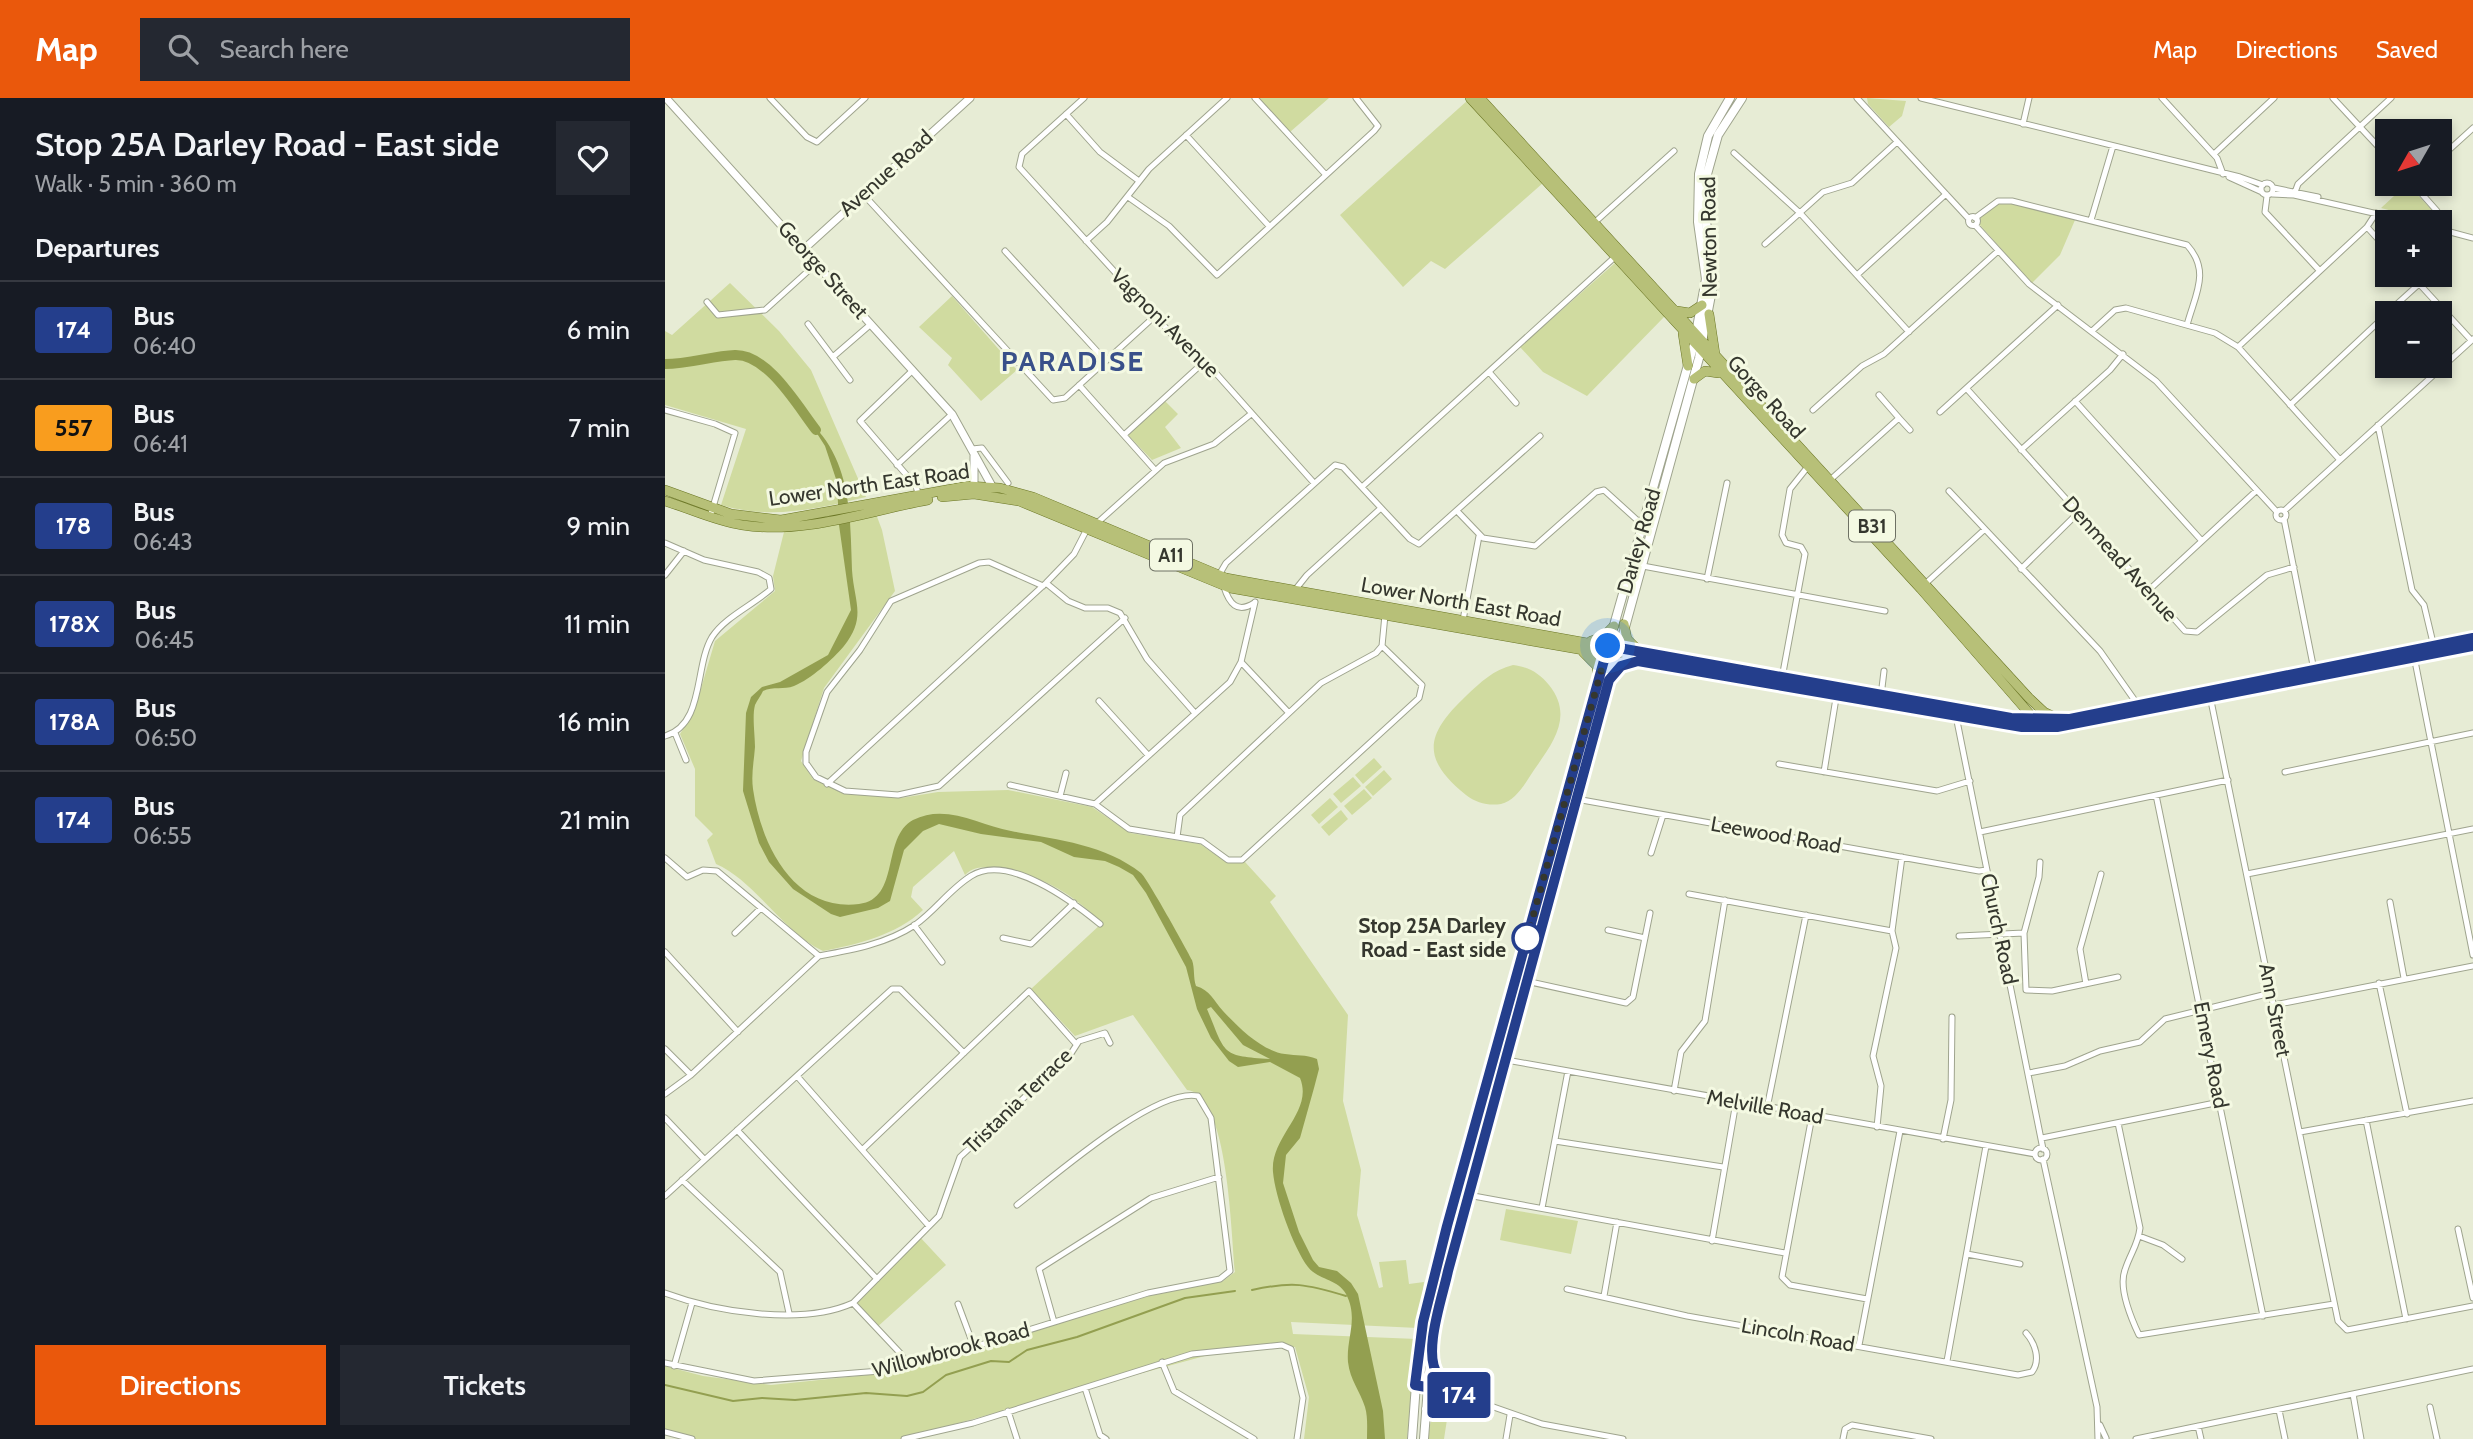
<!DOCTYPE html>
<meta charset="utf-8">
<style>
:root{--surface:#171b24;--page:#242831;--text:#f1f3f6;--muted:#9ea1a6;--line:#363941;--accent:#ea580c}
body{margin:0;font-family:Cabin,sans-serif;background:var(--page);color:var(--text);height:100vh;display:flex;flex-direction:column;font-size:26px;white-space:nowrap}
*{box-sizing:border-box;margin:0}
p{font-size:23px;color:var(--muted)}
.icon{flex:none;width:38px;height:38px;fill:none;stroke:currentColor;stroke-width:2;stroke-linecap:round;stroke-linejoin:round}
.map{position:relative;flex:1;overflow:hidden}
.details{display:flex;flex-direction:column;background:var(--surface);width:665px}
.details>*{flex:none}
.badge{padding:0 14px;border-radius:5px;font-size:24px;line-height:46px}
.needle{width:46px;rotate:231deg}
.buttons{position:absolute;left:1710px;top:21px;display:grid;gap:14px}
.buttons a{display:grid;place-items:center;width:77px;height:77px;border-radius:0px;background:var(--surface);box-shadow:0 4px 10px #0003;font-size:35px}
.you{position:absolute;width:35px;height:35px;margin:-18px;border:5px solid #fff;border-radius:50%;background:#1a73e8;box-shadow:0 0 0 10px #1a73e833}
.map>.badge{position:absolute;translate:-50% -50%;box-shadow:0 0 0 4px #fff}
h2{padding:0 35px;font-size:26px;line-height:63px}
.round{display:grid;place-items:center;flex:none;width:74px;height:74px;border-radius:0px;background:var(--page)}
.head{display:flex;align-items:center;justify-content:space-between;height:119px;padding:0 35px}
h1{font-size:33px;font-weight:600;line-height:52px}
.cta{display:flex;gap:14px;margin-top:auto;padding:14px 35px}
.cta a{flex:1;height:80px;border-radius:0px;background:var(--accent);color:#fff;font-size:28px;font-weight:600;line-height:80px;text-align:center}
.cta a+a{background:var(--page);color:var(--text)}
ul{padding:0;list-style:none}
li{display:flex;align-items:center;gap:21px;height:98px;padding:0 35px;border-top:2px solid var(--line)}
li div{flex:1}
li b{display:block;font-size:26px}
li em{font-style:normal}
li .badge{min-width:77px;font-weight:700;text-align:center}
header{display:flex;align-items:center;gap:42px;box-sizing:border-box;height:98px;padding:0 35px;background:var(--accent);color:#fff}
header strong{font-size:33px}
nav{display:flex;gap:38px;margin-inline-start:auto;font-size:24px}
.search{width:490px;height:63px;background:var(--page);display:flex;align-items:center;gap:18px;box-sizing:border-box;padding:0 24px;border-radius:0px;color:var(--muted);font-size:26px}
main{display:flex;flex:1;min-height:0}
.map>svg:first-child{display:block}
.green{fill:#d0dba0}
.water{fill:#939f50;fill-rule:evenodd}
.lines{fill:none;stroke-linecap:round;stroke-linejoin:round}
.stream{stroke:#939f50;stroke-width:2}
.river{stroke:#939f50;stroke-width:10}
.minor-casing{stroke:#9fa48e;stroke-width:7}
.tertiary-casing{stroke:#9fa48e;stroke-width:9}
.secondary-casing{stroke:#9fa48e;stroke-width:10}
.primary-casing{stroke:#6a7524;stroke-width:10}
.minor{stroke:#fff;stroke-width:5}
.tertiary{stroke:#fff;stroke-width:7}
.secondary{stroke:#fff;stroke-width:8}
.primary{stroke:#b7c078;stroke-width:9}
.line-casing{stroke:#fff;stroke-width:16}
.line{stroke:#243e8c;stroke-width:10}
.walk{stroke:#35372e;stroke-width:7;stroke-dasharray:0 12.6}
.stop-dot{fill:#fff;stroke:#243e8c;stroke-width:3.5}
.labels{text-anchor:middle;stroke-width:6;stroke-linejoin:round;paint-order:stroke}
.shield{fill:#f4f9e2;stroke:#6e7164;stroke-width:2}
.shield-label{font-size:19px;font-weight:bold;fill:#35372e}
.street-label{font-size:21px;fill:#35372e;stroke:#f4f9e2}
.stop-label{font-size:21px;font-weight:bold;fill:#35372e;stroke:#f4f9e2;text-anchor:end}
.district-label{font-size:28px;font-weight:bold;letter-spacing:2px;fill:#39508a;stroke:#f4f9e2}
</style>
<header>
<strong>Map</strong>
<div class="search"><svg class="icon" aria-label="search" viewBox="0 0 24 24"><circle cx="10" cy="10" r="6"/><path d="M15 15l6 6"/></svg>Search here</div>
<nav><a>Map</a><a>Directions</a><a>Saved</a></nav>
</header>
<main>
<section class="details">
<div class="head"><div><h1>Stop 25A Darley Road - East side</h1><p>Walk · 5 min · 360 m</p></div><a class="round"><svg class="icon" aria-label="heart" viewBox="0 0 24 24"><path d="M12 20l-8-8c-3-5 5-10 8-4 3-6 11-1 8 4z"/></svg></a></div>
<h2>Departures</h2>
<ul>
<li><span class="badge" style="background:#243e8c;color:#fff">174</span><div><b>Bus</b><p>06:40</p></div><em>6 min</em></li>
<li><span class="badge" style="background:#f99d1e;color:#111">557</span><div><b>Bus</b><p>06:41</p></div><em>7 min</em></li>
<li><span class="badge" style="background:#243e8c;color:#fff">178</span><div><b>Bus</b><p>06:43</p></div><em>9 min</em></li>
<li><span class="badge" style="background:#243e8c;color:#fff">178X</span><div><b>Bus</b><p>06:45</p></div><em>11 min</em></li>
<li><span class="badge" style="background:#243e8c;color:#fff">178A</span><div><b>Bus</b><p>06:50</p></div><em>16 min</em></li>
<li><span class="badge" style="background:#243e8c;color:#fff">174</span><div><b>Bus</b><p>06:55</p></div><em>21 min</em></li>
</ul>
<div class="cta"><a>Directions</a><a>Tickets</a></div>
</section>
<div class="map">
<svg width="1808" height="1341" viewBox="0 0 1808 1341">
<rect width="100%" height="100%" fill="#e7ecd5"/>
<path class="green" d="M 593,0 L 664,0 L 625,34 Z
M 1202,0 L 1241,3 L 1237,18 L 1224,29 L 1203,6 Z
M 803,2 L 878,85 L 780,171 L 766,163 L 738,189 L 675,117 Z
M 1742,86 L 1768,113 L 1770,117 L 1766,123 L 1716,110 Z
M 1339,104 L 1410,122 L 1395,157 L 1367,185 L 1314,126 L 1314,121 L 1329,108 Z
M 950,165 L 1000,218 L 922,298 L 878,274 L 855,249 Z
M 65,185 L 114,233 L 146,272 L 201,399 C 152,411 106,422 56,407 L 81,331 L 0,307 L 0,233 L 7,237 Z
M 287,198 L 352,272 L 316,303 L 283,267 L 287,260 L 254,229 Z
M 500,303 L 513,316 L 500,329 L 516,350 L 487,362 L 463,337 Z
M 211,416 L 217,432 L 230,493 L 159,590 L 136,663 L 148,681 L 177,695 L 236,700 L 273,694 L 343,692 L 427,709 L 465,735 L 535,746 L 561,764 L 580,764 L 611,798 L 605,804 L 683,917 L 678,1003 L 696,1072 L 692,1117 L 714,1190 L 718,1189 L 714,1164 L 741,1162 L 744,1186 L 759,1184 L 753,1230 L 626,1224 L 628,1236 L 752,1241 L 742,1341 L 639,1341 L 644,1299 L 630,1249 L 569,1250 L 235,1341 L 27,1341 L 0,1334 L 0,1268 L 38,1278 L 106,1287 L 231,1274 L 484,1198 L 558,1183 L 570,1174 C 566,1138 564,996 522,992 L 468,917 L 410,938 L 366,891 L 437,825 C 409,797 376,776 336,771 C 322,770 311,766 300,777 L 289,753 L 248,789 L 246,799 L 258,812 C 231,837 194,846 158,853 C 119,835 89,782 51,766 L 42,742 L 48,736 L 30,718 L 30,671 L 15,636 L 29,614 L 50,543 L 110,493 L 108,478 L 119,434 Z
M 848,567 C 864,569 874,575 884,587 C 909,618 888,645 869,672 C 861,684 851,703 836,706 C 824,708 811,705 801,697 C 755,660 761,636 801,598 C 816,584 828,572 848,567 Z
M 709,660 L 717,669 L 698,686 L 690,677 Z
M 719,672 L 727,681 L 708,698 L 700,689 Z
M 688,679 L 696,688 L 676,705 L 668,696 Z
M 699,691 L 707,700 L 687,717 L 679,708 Z
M 665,700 L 673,709 L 654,726 L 646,717 Z
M 676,712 L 683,721 L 664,738 L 656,729 Z
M 841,1111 L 913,1123 L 906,1156 L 835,1142 Z
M 254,1138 L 281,1167 L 210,1231 L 188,1205 Z
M 785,1302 L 779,1341 L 763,1341 C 765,1325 767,1307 785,1302 Z"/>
<path class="water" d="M 144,323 C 187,363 185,418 187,472 C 189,504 202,519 179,548 C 167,562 146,581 129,588 C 119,592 108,588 98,593 C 96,598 92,602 90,607 C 87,618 90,637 90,649 C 89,663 86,676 88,691 C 96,747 129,814 194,806 C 236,801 216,739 248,722 C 281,705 314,727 346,733 C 389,741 440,746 476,775 C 482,780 522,852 527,862 C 530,871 528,879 531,888 C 545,892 549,903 558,913 C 574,930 597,953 620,956 C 632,958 640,956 652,961 L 654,971 L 649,990 L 635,1040 L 621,1057 L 618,1085 L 634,1134 L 648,1162 L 654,1169 L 672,1173 L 686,1185 L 693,1196 L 718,1313 L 720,1341 L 702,1341 C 702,1331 703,1319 700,1309 C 695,1293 685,1282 683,1264 C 681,1240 694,1221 681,1196 C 673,1181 653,1182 643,1169 C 628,1149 610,1098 608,1074 C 605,1038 649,1014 635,980 L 605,964 L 573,969 L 564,963 L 546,940 L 532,911 L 521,869 L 481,795 L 468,777 L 454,769 L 440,763 L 409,759 L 376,744 L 316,736 L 274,726 L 258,733 L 239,752 L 225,803 L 213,810 L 175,819 L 166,816 L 128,791 L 104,764 L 94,745 L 78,693 L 81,615 L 86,599 L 97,589 L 115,584 L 163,557 L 186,512 L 174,427 L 172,384 L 160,348 ZM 546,909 L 578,947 L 605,961 C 555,958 561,956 542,911 Z"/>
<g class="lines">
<path class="stream" d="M 587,1192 C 628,1183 641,1186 681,1198
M 0,1287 L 68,1303 L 97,1300 L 130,1302 L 201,1295 L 242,1298 L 258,1294 L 281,1277 L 326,1263 L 344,1264 L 362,1252 L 412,1239 L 520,1200 L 570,1193"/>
<path class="river" d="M 0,266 C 24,266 47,258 70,257 C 103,256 133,309 151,332"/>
<g class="minor-casing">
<path id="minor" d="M 105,0 L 142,39 L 152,44 L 200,0
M 419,0 L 357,56 L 354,69 L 511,241 L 540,263 L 649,385
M 590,0 L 661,77
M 1192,0 L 1304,121
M 1256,0 L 1575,79 L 1598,87
M 1497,0 L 1552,60 L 1558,76
M 1668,0 L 1722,58
M 401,16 L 435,54 L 474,83
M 1358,26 L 1364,0
M 521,37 L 604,128
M 1069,55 L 1135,115 L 1244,234
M 1549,56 L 1609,0
M 1774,61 L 1808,30
M 1564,79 L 1597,94
M1596 91a6 6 0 1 1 12 0a6 6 0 1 1-12 0Z
M 1748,86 L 1772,113 L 1773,124
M 1609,90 L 1653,99
M 198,96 L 388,302 L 400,300 L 490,218
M 1607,96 L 1629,97 L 1748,124
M 1629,97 L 1633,86 L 1726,0
M 1602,98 L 1600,114 L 1654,172
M 463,99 L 504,128 L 552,177 L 709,33 L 713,28 L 691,0
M1303.5 123a4.5 4.5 0 1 1 9 0a4.5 4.5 0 1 1-9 0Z
M 1310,120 L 1333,103 L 1347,103 L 1522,147 C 1546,173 1530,197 1522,227
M 1426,122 L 1448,48
M 929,125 L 1009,53
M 1310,127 L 1364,186 L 1491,283 L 1612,414
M 1702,129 L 1722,151
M 1774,131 L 1808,140
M 421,143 L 442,124 L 484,71 L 562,0
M 1100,146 L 1158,94 L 1187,85 L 1232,44
M 340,153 L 441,263
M 1192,177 L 1281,96
M 1746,177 L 1806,242
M 42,204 L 53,217 L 100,212 L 152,165
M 1722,215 L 1754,186
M 143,226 L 185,282
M 1427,233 L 1450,212 L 1461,210 L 1550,235 L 1573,249 L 1675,362
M 1573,249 L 1702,129 L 1711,115
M 169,258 L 206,226
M 248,272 L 195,323 L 251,388 L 254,399
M 824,274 L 851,305
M 414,287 L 490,372
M 1302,291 L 1520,533 L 1532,534 L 1602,477 L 1629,469
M 1410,303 L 1537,443
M 1625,307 L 1722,216
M 0,312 L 50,326 L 70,335 L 45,419
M 1148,312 L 1197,268 L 1219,256 L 1333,153
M 1275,314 L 1393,207
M 1234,320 L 1245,332
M 1713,327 L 1747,492 L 1759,507 L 1769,549
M 459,337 L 540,263
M 307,351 L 317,350 L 343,385
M 1356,352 L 1445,272 L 1458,256
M 232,367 L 287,316
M 1164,383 L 1234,320 L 1214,297
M 697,389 L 951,158
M 1284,393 L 1435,553 L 1473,607
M1611 417a5 5 0 1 1 10 0a5 5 0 1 1-10 0Z
M 792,413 L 818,440 L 870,448 L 931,394 L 939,392 L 972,422 L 987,426
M 1619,413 L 1808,241
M 1619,421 L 1649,572
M 431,426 L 499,365 L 549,346 L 586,316
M 0,445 L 39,462 L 93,474 L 104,480 L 106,491 C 88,507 60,519 47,539 C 29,569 40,626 0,638
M 967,466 L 1220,513
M 1356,471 L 1413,415
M 0,477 L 19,453
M 554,477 L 561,465 L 670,367 L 678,369 L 745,441 L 754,446 L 875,338
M 1042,481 L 1062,385
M 381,485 L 403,503 L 420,510 L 443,510 L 455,515 L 482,561 L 529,614
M 1260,486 L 1319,432
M 378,488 L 324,464 L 314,465 L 226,503 L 195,552 L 162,594 L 141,654 L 141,665 L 151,679 L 180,693 L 233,697 L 274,688 L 460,520
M 559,489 C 564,505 572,516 589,505
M 630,492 L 642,477 L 716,410
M 1484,492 L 1591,393
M 798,522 L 814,438
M 1749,558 L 1808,857
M 576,564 L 624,615
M 1117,580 L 1140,456 L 1136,449 L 1121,445 L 1117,437 L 1125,391 L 1145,366
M 1216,598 L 1219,573
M 1545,598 L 1673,1223 L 1682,1232 L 1808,1208
M 434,603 L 483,657
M 1291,618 L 1378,1051
M 10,635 L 21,662
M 1114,666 L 1272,693 L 1305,683
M 1159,674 L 1172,594
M 1620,674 L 1808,635
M 162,686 L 381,485 L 409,456 L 423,429
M 345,687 L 430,706 L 464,731 L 537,743 L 563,762 L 577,762 L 754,600 L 757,587 L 717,548
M 1491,697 L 1598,1218
M 395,698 L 401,675
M 900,699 L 1314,773 L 1322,772
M 430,706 L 565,584 L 576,564 L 590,504
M 1315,734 L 1563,682
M 512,739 L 515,717 L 656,585 L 711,555 L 717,548 L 720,517
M 986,755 L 998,717
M 0,760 L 22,779 L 38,772 L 52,773 L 154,858
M 1582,776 L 1808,731
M 1024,796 L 1227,833
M 1725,804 L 1739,880
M 249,827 L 277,864
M 943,832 L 980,840
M 70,835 L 96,810
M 1359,835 L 1374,779 L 1375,764
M 1294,838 L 1359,835 L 1361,892 L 1387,893 L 1453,879
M 338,840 L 366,846 L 409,805
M 0,854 L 73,934
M 154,858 C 187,852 221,846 250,827 C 270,813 285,791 306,778 C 343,755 407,803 435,826
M 852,881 L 961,905 L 968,899 L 985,815
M 1714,885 L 1742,1016
M 1421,886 L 1415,851 L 1436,776
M 1609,907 L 1808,868
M 0,951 L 26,977
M 830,960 L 1370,1056
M 1364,975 L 1400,968 L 1435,953 L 1475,944 L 1500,921 L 1606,895
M 132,978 L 264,1128
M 1009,993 L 1016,954 L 1040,923 L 1060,802
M 0,996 L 26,977 L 154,858
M 1102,1010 L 1141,817
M 1147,1018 L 1117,1179 L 1125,1187 L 1202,1201
M 0,1020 L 39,1061
M 1701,1022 L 1741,1221
M 1453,1025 L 1475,1130 C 1473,1147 1465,1156 1460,1172 C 1453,1190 1466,1220 1474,1237 L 1669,1206
M 1212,1029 L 1216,988 L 1208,958 L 1231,850 L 1227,833 L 1237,759
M 72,1032 L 212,1181
M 1635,1034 L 1808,1003
M 1377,1040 L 1555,1004
M 1278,1041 L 1286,1002 L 1287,919
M 890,1043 L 1058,1069
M1370 1056a6 6 0 1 1 12 0a6 6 0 1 1-12 0Z
M 198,1051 L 364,893 L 411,946
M 1378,1061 L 1432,1309 L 1433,1341
M 17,1082 L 115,1174 L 124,1215
M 792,1095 L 1120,1155
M 0,1098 L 227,891 L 235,891 L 299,955
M 877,1110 L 903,973
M 1793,1131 L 1808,1200
M 1474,1138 L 1498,1147 L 1517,1161
M 1047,1143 L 1071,1004
M 1302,1156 L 1355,1166
M 902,1191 L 1022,1218 L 1353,1277 L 1367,1274 C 1376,1262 1370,1245 1361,1235
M 0,1195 C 51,1214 137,1228 188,1205 L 274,1118 L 295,1059 L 405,957 L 414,943 L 440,935 L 445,945
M 939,1198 L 952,1124
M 188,1205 L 236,1256 L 243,1268
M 293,1206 L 309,1249
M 389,1224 L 374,1171 L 486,1100 L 554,1079
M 1194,1247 L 1235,1033
M 1282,1263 L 1321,1048
M 497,1264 L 509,1293 L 589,1341
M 0,1265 L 89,1283 L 215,1273 L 309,1249 L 483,1195 L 555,1181 L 565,1173 L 546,1020 L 533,998 C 490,989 387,1080 352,1107
M 9,1268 L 27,1205
M 750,1287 L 783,1293 L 877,1326 L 958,1341
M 761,1287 L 788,1289 L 808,1299
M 420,1290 L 435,1337 L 441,1341
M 1688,1296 L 1696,1341
M 1765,1309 L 1772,1341
M 1614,1312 L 1620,1341
M 343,1313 L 352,1341
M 1435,1327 L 1441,1340
M 1533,1328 L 1536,1341
M 0,1334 L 27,1341
M 239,1341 L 308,1325 L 527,1256 L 617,1247 L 626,1251 L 638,1300 L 632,1341
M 841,1341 L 845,1317
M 1178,1341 L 1180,1331 L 1187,1327 L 1266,1341
M 1471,1341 L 1808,1271"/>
</g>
<g class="tertiary-casing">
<path id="tertiary" d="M 1,0 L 287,316 L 328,390
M 139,151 L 305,0
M 309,358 L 309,392"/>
</g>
<g class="secondary-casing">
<path id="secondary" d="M 767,1266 L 776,1280 L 792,1291
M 761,1311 L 781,1299 L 800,1299
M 747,1341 L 754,1245 L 767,1186 L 852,881 L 870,805 L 1029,246 L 1041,181 L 1033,124 L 1034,76 L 1043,38 L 1065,0
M 759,1341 L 765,1263 L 783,1173 L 1034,260 L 1049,181 L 1041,123 L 1041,80 L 1053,37 L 1077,0"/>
</g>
<g class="primary-casing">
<path id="primary" d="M 805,0 L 1256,491 L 1370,622
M 815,0 L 1364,600 L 1379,614 L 1394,621
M 1012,213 L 1025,215 L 1037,207
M 1044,216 L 1050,256
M 1018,236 L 1023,268
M 1029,281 L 1040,273 L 1053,275
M 0,392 L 66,416 L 116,422 L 303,388 L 335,390 L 368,399 L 561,480 L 1290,611 L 1362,622 L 1405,621 L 1808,540
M 277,399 L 309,396 L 354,403 L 565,490 L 1357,629 L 1408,627 L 1808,548
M 0,403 C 26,411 50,423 77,427 C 138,437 203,413 263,402
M 959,526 L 962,541 L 974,553
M 926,543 L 938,539 L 949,528
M 918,554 L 932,568 L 933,584
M 944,581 L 954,569 L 968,563"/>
</g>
<use href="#minor" class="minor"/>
<use href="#tertiary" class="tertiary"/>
<use href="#secondary" class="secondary"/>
<use href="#primary" class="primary"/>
</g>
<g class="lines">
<g class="line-casing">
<path id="line" d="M 1808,540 L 1405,621 L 1346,620 L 943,548 L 782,1128 L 758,1224 L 750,1287 L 783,1293 L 820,1306 C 805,1298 785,1290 774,1278 C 756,1258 778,1198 783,1173 L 944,582 L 956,568 L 973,563 L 1357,629 L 1392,629 L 1808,548"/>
</g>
<use href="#line" class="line"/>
<path class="walk" d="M 862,840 L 943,548"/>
</g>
<circle class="stop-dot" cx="862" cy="840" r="14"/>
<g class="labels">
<g class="shield">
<rect x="1184" y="412.5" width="46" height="31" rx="5"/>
<rect x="485" y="441.5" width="42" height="31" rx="5"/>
</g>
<g class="shield-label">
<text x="1207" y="435">B31</text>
<text x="506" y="464">A11</text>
</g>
<g class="street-label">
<text transform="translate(221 75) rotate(-42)" y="7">Avenue Road</text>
<text transform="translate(1044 139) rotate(-91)" y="7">Newton Road</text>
<text transform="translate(158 172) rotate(48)" y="7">George Street</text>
<text transform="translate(500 225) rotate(45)" y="7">Vagnoni Avenue</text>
<text transform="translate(1101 299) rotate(48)" y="7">Gorge Road</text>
<text transform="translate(204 387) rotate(-8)" y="7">Lower North East Road</text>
<text transform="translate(974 443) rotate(-74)" y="7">Darley Road</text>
<text transform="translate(1455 461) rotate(48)" y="7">Denmead Avenue</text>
<text transform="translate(796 504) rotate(10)" y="7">Lower North East Road</text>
<text transform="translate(1111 737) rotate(10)" y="7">Leewood Road</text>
<text transform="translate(1334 831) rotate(78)" y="7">Church Road</text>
<text transform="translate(1610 912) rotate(79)" y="7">Ann Street</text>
<text transform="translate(1546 957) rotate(79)" y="7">Emery Road</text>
<text transform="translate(353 1003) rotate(-44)" y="7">Tristania Terrace</text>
<text transform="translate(1100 1009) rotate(10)" y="7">Melville Road</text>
<text transform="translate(1133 1237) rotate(10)" y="7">Lincoln Road</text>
<text transform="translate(286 1252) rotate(-15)" y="7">Willowbrook Road</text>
</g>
<g class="stop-label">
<text x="841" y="835">Stop 25A Darley<tspan x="841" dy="24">Road - East side</tspan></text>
</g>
<g class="district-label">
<text x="408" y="273">PARADISE</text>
</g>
</g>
</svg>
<div class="buttons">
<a><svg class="needle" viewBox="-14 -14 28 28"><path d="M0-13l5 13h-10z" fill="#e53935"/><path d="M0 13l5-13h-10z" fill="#9ea1a6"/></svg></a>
<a>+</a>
<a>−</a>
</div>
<div class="you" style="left:943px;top:548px"></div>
<b class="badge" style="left:794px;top:1297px;background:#243e8c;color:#fff">174</b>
</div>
</main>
